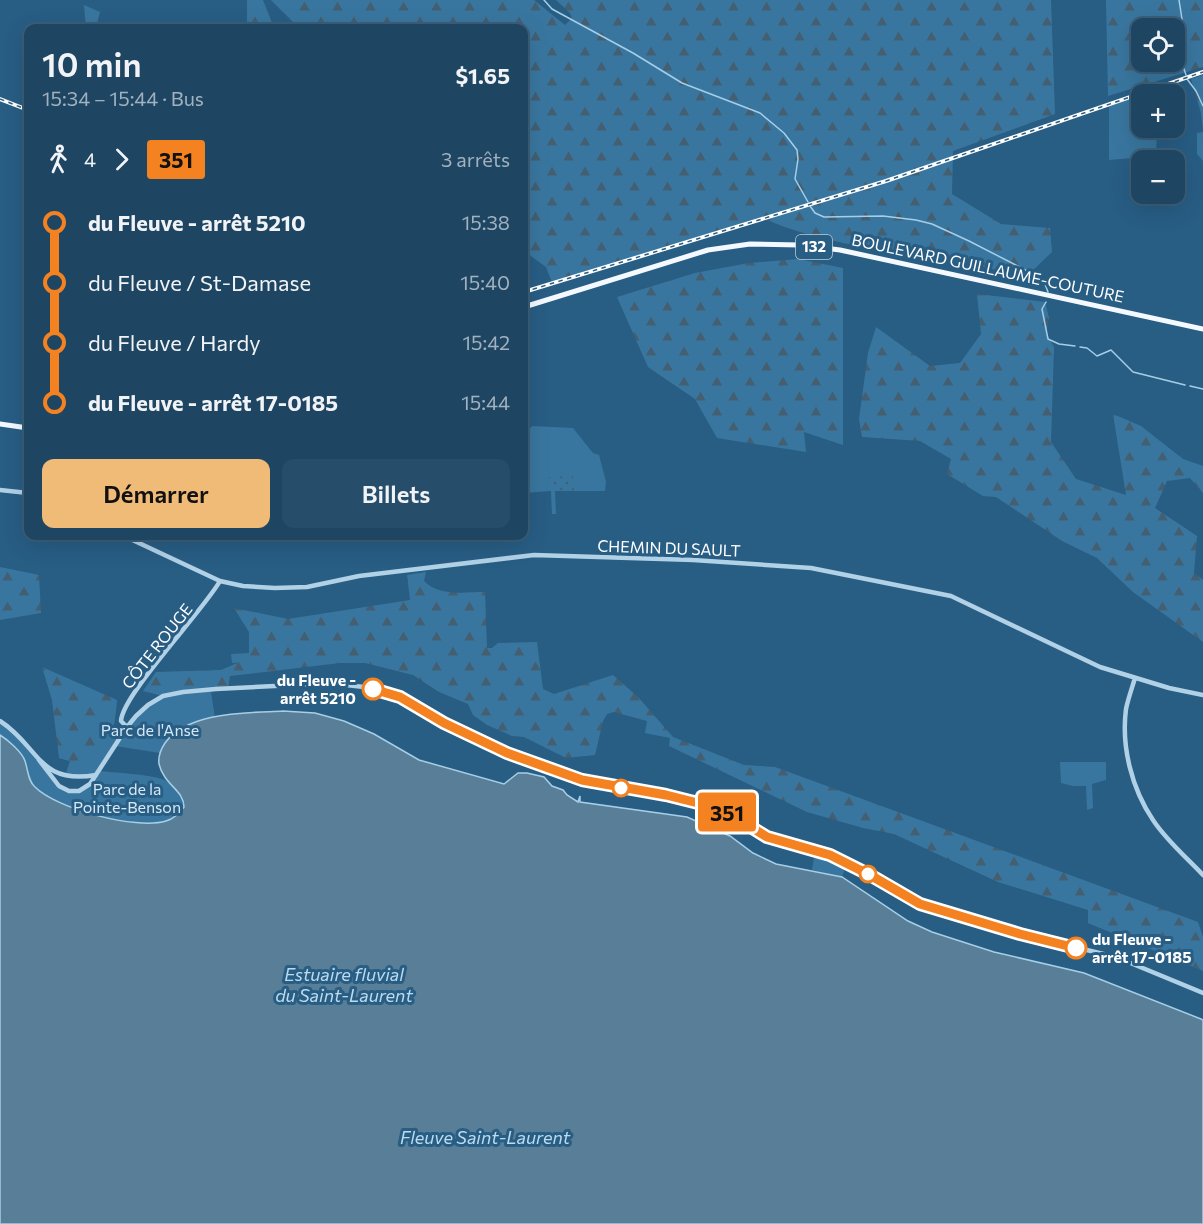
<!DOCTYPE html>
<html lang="fr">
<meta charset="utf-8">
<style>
:root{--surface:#1e4663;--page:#264d69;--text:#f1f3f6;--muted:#a1b1be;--line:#3c5e78;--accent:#efbb77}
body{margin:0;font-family:Commissioner,sans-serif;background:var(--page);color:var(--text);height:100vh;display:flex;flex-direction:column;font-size:22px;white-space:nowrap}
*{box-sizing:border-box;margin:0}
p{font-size:20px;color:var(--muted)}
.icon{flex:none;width:33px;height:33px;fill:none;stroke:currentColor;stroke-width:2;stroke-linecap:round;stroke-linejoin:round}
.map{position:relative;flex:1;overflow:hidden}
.sheet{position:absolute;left:24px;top:24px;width:504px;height:516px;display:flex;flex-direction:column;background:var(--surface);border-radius:12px;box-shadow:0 6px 24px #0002,0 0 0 2px var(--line)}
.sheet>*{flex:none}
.badge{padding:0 12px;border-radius:4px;font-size:21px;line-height:39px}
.tools{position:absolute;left:1131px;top:18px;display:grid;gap:12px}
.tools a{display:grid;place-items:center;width:54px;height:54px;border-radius:12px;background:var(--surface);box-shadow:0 6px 24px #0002,0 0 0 2px var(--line);font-size:30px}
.map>.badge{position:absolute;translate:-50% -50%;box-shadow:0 0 0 3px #fff}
.legs{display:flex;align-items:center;gap:9px;height:66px;padding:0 18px;font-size:20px}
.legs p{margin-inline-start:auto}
.summary{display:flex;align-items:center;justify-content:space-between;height:102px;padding:0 18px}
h1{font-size:33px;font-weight:600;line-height:45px}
.cta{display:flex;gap:12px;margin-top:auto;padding:12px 18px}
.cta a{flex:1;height:69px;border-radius:12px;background:var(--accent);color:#111;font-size:24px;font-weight:600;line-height:69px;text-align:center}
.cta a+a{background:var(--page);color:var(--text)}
ul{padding:0 18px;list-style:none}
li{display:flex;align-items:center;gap:21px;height:60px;font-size:22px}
li i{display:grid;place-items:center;width:9px;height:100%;margin:0 8px;background:currentColor}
li i::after{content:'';width:15px;height:15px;margin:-8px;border:4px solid;border-radius:50%;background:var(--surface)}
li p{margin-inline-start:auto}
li:first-child i{background:linear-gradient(#0000 50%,currentColor 0)}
li:last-child i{background:linear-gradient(currentColor 50%,#0000 0)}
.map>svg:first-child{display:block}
.green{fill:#39769f}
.forest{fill:url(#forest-firs);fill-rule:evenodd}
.garden{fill:url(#garden-dots)}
.water{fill:#597f98;stroke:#a6cee7;stroke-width:1.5}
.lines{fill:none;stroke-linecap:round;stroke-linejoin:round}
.stream{stroke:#a6cee7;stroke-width:1.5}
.minor{stroke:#b1d1e7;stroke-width:4.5}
.major{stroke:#f3f9fe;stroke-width:5}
.rail-casing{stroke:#fff;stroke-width:4}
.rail{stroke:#285d84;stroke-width:1.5;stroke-dasharray:4.5;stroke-linecap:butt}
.line-1-casing{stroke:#fff;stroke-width:14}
.line-1{stroke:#f58220;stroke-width:9}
.stop-1-dot{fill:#fff;stroke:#f58220;stroke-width:3}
.labels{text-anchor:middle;stroke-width:6;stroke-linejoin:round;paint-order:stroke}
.shield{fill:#285d84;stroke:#beceda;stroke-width:1.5}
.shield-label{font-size:15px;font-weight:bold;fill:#fff}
.street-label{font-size:16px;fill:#fff;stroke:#285d84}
.stop-label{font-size:16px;font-weight:bold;fill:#fff;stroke:#285d84;text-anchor:end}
.park-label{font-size:16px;fill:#d5e8f6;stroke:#285d84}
.water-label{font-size:18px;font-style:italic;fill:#bddbee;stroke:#285d84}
</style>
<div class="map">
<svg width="1203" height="1224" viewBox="0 0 1203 1224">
<defs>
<pattern id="forest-firs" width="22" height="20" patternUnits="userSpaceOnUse" patternTransform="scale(1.5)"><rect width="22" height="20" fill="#39769f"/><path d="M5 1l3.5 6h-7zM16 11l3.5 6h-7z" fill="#435f71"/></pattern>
<pattern id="garden-dots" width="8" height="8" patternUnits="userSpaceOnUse" patternTransform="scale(1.5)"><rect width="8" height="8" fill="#39769f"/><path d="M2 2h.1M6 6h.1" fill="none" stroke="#435f71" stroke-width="1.8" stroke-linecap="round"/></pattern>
</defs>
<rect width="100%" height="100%" fill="#285d84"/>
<path class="green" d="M 84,5 L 100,12 L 96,28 L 86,28 Z
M 1155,89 L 1158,94 L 1142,94 L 1142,128 L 1157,128 L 1156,156 L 1109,160 L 1109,104 Z
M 532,426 L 573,428 L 593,453 L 599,455 L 606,482 L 605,491 L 555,491 L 556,514 L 552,514 L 551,491 L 524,493 L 524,436 Z
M 249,653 L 249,662 L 232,663 L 231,654 Z
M 213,689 L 211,692 L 215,718 C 191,724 171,730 160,753 L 115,746 L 100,771 C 118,773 146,774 162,779 C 172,782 184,797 184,807 C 179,813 174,819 166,821 C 136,830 57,809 35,787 C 28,781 28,770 25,761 C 22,752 8,740 0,735 L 0,721 L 8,726 L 64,789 L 84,789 L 95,776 L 65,776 L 70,761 L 59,758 L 61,720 L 123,733 L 136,716 L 163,696 Z
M 1060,762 L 1106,762 L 1106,780 L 1092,784 L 1093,808 L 1087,810 L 1086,786 L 1073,786 L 1061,783 Z
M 815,852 L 846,865 L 842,877 L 812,870 Z"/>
<path class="forest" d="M 247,0 L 263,0 L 274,28 L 247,28 Z
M 271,0 L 534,0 L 565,25 L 572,18 L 570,13 L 556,0 L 1051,0 L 1055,114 L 953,151 L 952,194 L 1001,224 L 1050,228 L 1052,252 L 1028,275 C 1005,275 983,265 960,261 C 895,251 828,246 767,220 L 765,216 L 552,282 L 546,267 L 524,251 L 524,28 L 299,28 Z
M 1106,0 L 1203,0 L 1203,67 L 1108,96 ZM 1142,28 L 1174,28 L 1174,62 L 1142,62 Z
M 1203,75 L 1203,130 L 1201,113 L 1191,79 Z
M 1203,132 L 1203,161 L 1197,154 L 1197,133 Z
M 798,259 L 843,268 L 843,445 L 804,432 L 806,452 L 717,438 L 695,399 L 648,367 L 617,297 L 695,273 L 749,263 Z
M 977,294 L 1045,302 L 1049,318 L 1046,333 L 1054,347 L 1051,442 L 1076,479 L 1126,495 L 1113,414 L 1141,426 L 1183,459 L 1203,466 L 1203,493 L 1190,478 L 1167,481 L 1155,508 L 1197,536 L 1194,573 L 1203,580 L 1203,642 L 1133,592 L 1097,558 L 1062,541 L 996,497 L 983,496 L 947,474 L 951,459 L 920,441 L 862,437 L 859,419 L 868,353 L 876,327 L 930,366 L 960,363 L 981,334 Z
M 0,567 L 39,575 L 41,613 L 0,620 Z
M 426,572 L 424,581 C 439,597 466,592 485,592 L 487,648 L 492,648 L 498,643 L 537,642 L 543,689 L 554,694 L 613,675 L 638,697 L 673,737 L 744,765 L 775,767 L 1198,922 L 1203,937 L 1203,971 L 1088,923 L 1088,910 L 998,882 L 894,834 L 863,828 L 807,812 L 669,746 L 670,738 L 645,733 L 647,721 L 614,712 L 607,714 L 603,721 L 595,755 L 566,758 L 524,737 L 512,736 L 487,725 L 473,715 L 468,704 L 439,692 L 413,675 L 365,663 L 340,663 L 230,676 L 228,688 L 163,696 L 143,691 L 156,672 L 221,670 L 249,658 L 249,632 L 234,608 L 288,619 L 410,600 L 407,575 Z
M 42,667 L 117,700 C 115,724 112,752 89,766 L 59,758 L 52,700 Z"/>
<path class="garden" d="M 573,476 L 574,491 L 552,491 L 549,477 Z"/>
<path class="water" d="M 283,711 L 315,713 L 344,721 L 374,734 L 419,760 L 504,784 L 518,773 L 527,773 L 544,777 L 552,786 L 563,790 L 567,795 L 578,802 L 580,796 L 580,802 L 687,817 L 730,836 L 753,853 L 776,864 L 842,877 L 908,921 L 932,932 L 994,952 L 1084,973 L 1201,1019 L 1203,1020 L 1203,1224 L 0,1224 L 0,735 C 8,740 22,752 25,761 C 28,770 28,781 35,787 C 57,809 136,830 166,821 C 174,819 179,813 184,807 C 184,790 164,785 159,764 C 158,757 161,749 165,743 C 189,711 248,713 283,711 Z"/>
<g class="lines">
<path class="stream" d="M 544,0 L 552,9 L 633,53 L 682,83 L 760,113 L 784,133 L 797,150 L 798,159 L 795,179 L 808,202
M 1179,0 L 1184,32 L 1178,51 L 1186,75
M 1187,79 L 1196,91 L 1203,106
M 810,206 L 815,213 L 824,217 L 883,216 L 916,220 L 932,224 L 969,241 L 1043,279 L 1048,292
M 1046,302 L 1042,309 L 1048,339 L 1059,344 L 1075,346
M 1080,347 L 1087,348 L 1097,356 L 1111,350 L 1133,372 L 1185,385
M 1190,386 L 1203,389"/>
<path class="minor" d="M 0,490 L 28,493
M 124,536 L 220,581 L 243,586 L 275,588 L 307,587 L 359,576 L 534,555 L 693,560 L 811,568 L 951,596 L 1100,667 L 1169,688 L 1203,695
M 1135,678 C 1132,688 1128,699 1126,709 C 1121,747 1132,789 1153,820 C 1166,840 1187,858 1203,875
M 0,721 C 39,746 38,785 96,775
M 127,727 L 121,721 C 122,695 203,611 220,581
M 39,760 L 59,786 L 69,791 L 79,791 L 90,784 L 127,727 L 136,716 L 148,705 L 163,696 L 183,692 L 216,689 L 316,684 L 346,685 L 373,688 L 400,697 L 444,723 L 507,753 L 582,781 L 666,795 L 722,809 L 767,837 L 830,855 L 870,875 L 920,904 L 1020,934 L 1116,957 L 1203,993"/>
<path class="major" d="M 524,307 L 708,250 L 750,244 L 800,245 L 840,250 L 1203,329
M 0,424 L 28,428"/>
<g class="rail-casing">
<path id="rail" d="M 0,99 L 28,110
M 524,292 L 886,181 L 1203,72"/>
</g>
<use href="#rail" class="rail"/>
</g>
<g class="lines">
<g class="line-1-casing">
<path id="line-1" d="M 373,689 L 400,697 L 444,723 L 507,753 L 582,780 L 666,795 L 722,809 L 767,837 L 830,855 L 870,875 L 920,904 L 1020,934 L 1076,948"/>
</g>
<use href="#line-1" class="line-1"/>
</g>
<g class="stop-1-dot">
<circle cx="373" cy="689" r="10"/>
<circle cx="621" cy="788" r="8"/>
<circle cx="868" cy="874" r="8"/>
<circle cx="1076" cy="948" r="10"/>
</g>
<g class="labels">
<rect class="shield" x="796" y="235" width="36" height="24" rx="4.5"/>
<g class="shield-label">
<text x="814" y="252">132</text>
</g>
<g class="street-label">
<text transform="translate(988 268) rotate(12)" y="6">BOULEVARD GUILLAUME-COUTURE</text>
<text transform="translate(669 548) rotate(2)" y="6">CHEMIN DU SAULT</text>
<text transform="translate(157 646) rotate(-52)" y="6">CÔTE ROUGE</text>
</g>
<g class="stop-label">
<text x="356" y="686">du Fleuve -<tspan x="356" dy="18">arrêt 5210</tspan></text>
<text x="1092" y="945" text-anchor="start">du Fleuve -<tspan x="1092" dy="18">arrêt 17-0185</tspan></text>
</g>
<g class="park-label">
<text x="150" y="736">Parc de l'Anse</text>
<text x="127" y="795">Parc de la<tspan x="127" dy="18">Pointe-Benson</tspan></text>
</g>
<g class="water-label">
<text x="344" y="981">Estuaire fluvial<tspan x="344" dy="21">du Saint-Laurent</tspan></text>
<text x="485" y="1144">Fleuve Saint-Laurent</text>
</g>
</g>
</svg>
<div class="tools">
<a><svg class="icon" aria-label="locate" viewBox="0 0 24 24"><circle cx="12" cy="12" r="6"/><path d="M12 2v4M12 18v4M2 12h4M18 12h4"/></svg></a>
<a>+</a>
<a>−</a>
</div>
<b class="badge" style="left:727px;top:812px;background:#f58220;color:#111">351</b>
<section class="sheet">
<div class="summary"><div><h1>10 min</h1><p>15:34 – 15:44 · Bus</p></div><b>$1.65</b></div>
<div class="legs"><svg class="icon" aria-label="walk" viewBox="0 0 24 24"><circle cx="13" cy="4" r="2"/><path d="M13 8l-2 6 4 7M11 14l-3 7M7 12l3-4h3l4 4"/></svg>4<svg class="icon" aria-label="forward" viewBox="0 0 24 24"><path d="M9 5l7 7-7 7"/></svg><b class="badge" style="background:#f58220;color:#111">351</b><p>3 arrêts</p></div>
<ul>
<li><i style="color:#f58220"></i><b>du Fleuve - arrêt 5210</b><p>15:38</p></li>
<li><i style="color:#f58220"></i><span>du Fleuve / St-Damase</span><p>15:40</p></li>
<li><i style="color:#f58220"></i><span>du Fleuve / Hardy</span><p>15:42</p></li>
<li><i style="color:#f58220"></i><b>du Fleuve - arrêt 17-0185</b><p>15:44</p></li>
</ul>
<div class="cta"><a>Démarrer</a><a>Billets</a></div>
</section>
</div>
